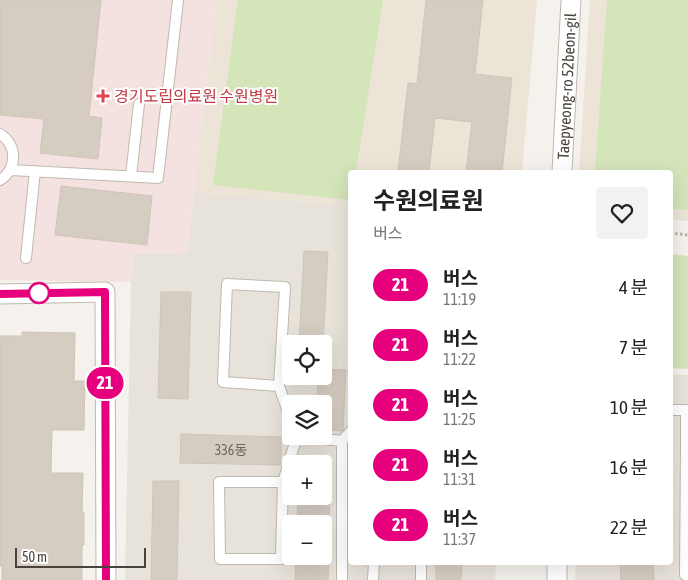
<!DOCTYPE html>
<html lang="ko">
<meta charset="utf-8">
<style>
:root{--surface:#fff;--page:#f2f2f2;--text:#222;--muted:#767676}
body{margin:0;font-family:"Asap Condensed","Noto Sans KR",sans-serif;background:var(--page);color:var(--text);height:100vh;display:flex;flex-direction:column;font-size:19px;white-space:nowrap}
*{box-sizing:border-box;margin:0}
p{font-size:16px;color:var(--muted)}
.icon{flex:none;width:28px;height:28px;fill:none;stroke:currentColor;stroke-width:2;stroke-linecap:round;stroke-linejoin:round}
.map{position:relative;flex:1;overflow:hidden}
.drawer{position:absolute;left:348px;top:170px;width:325px;height:395px;display:flex;flex-direction:column;background:var(--surface);border-radius:5px;box-shadow:0 5px 20px #0002}
.drawer>*{flex:none}
.badge{padding:0 10px;border-radius:16px;font-size:18px;line-height:32px}
.tools{position:absolute;left:282px;top:335px;display:grid;gap:10px}
.tools a{display:grid;place-items:center;width:50px;height:50px;border-radius:5px;background:var(--surface);box-shadow:0 5px 20px #0002;font-size:25px}
.scale{position:absolute;left:15px;bottom:12px;width:131px;box-sizing:border-box;padding-left:5px;border:2px solid #48423a;border-top:0;font-size:14px;line-height:18px;white-space:nowrap;color:#48423a;-webkit-text-stroke:4px #fff;paint-order:stroke}
.map>.badge{position:absolute;translate:-50% -50%;box-shadow:0 0 0 2px #fff}
.round{display:grid;place-items:center;flex:none;width:52px;height:52px;border-radius:5px;background:var(--page)}
.summary{display:flex;align-items:center;justify-content:space-between;height:85px;padding:0 25px}
h1{font-size:24px;font-weight:700;line-height:38px}
ul{padding:0;list-style:none}
li{display:flex;align-items:center;gap:15px;height:60px;padding:0 25px}
li div{flex:1}
li b{display:block;font-size:19px}
li em{font-style:normal}
li .badge{min-width:55px;font-weight:700;text-align:center}
.map>svg:first-child{display:block}
.residential{fill:#e8e3da;fill-rule:evenodd}
.education{fill:#ece5d7}
.medical{fill:#f4e2e1}
.green{fill:#d3e5b9}
.building{fill:#d5cdc2;stroke:#d0c4b6}
.lines{fill:none;stroke-linecap:round;stroke-linejoin:round}
.lane-casing{stroke:#bfb9af;stroke-width:12}
.street-casing{stroke:#bfb9af;stroke-width:21}
.path{stroke:#c0b3a1;stroke-width:3;stroke-dasharray:2.5 2.5;stroke-linecap:butt}
.lane{stroke:#fff;stroke-width:10}
.street{stroke:#fff;stroke-width:19}
.line-casing{stroke:#fff;stroke-width:11}
.line{stroke:#e6007e;stroke-width:8}
.health-dot{fill:#e0444e;stroke:#fff;stroke-width:2}
.stop-dot{fill:#fff;stroke:#e6007e;stroke-width:2.5}
.labels{text-anchor:middle;stroke-width:4;stroke-linejoin:round;paint-order:stroke}
.number-label{font-size:14px;fill:#6b655c}
.street-label{font-size:16px;fill:#48423a;stroke:#fff}
.health-label{font-size:16px;fill:#be3a42;stroke:#fff;text-anchor:start}
</style>
<div class="map">
<svg width="688" height="580" viewBox="0 0 688 580">
<rect width="100%" height="100%" fill="#f5f1ec"/>
<path class="residential" d="M 194,192 L 350,206 L 350,562 L 496,563 L 495,580 L 125,580 L 131,282 L 134,254 L 187,253 ZM 291,344 L 324,344 L 324,376 L 291,376 ZM 291,404 L 324,404 L 324,436 L 291,436 ZM 291,464 L 324,464 L 324,496 L 291,496 ZM 291,524 L 324,524 L 324,556 L 291,556 Z
M 670,374 L 688,375 L 688,580 L 575,580 L 576,563 L 670,562 Z"/>
<path class="education" d="M 217,0 L 537,0 L 522,172 L 350,172 L 350,206 L 194,192 Z
M 590,0 L 688,0 L 688,221 L 670,220 L 670,172 L 579,172 Z"/>
<path class="medical" d="M 0,0 L 217,0 L 187,253 L 134,254 L 131,282 L 0,280 Z"/>
<path class="green" d="M 238,0 L 383,0 L 356,172 L 350,172 L 350,200 L 213,185 Z
M 607,0 L 688,0 L 688,210 L 670,209 L 670,172 L 595,172 Z
M 670,254 L 688,256 L 688,369 L 670,368 Z"/>
<path class="building" d="M 0,0 L 101,0 L 89,116 L 102,118 L 98,159 L 40,153 L 44,119 L 0,115 Z
M 426,0 L 483,0 L 475,74 L 512,78 L 502,172 L 466,172 L 472,122 L 435,118 L 429,172 L 398,172 L 408,83 L 417,84 Z
M 61,186 L 152,196 L 147,245 L 55,235 Z
M 304,251 L 328,252 L 323,344 L 299,344 Z
M 161,292 L 191,292 L 188,399 L 158,398 Z
M 22,332 L 75,333 L 74,381 L 85,381 L 84,430 L 52,430 L 51,473 L 83,473 L 82,512 L 84,512 L 84,545 L 82,545 L 82,580 L 2,580 L 2,566 L 0,566 L 0,336 L 22,336 Z
M 324,369 L 346,370 L 343,430 L 342,431 L 324,430 L 324,404 L 317,404 L 318,376 L 324,376 Z
M 181,434 L 281,437 L 281,465 L 180,463 Z
M 153,481 L 179,481 L 177,580 L 151,580 Z
M 298,496 L 330,496 L 329,524 L 297,524 Z
M 296,556 L 329,556 L 328,580 L 295,580 Z
M 436,562 L 462,562 L 461,580 L 436,580 Z
M 620,562 L 653,562 L 654,580 L 621,580 Z"/>
<g class="lines">
<g class="lane-casing">
<path id="lane" d="M 0,134 C 18,145 17,170 0,180
M 11,170 L 158,178 L 178,0
M 131,176 L 139,104
M 26,258 L 35,171
M 279,386 L 223,382 L 227,284 L 285,287 L 279,386 L 291,420
M 670,410 L 686,410 L 686,444
M 297,436 L 342,441
M 688,444 L 686,444 L 685,575 L 688,575
M 283,482 L 281,559 L 220,559 L 219,482 L 283,482 L 297,436
M 342,580 L 342,441 L 350,432
M 373,580 L 374,562
M 421,580 L 421,562"/>
</g>
<g class="street-casing">
<g id="street">
<path id="s1" d="M 562,172 L 571,0"/>
<path d="M 0,294 L 105,292 L 106,580"/>
<path d="M 557,562 L 557,580"/>
</g>
</g>
<path class="path" d="M 670,233 L 688,235"/>
<use href="#lane" class="lane"/>
<use href="#street" class="street"/>
</g>
<g class="lines">
<g class="line-casing">
<path id="line" d="M 0,294 L 105,292 L 106,580"/>
</g>
<use href="#line" class="line"/>
</g>
<path class="health-dot" d="M100.5 88.5h5v5h5v5h-5v5h-5v-5h-5v-5h5z"/>
<circle class="stop-dot" cx="39" cy="293" r="10"/>
<g class="labels">
<g class="number-label">
<text x="231" y="455">336동</text>
</g>
<g class="street-label">
<text dy="6" stroke="none"><textPath href="#s1" startOffset="86">Taepyeong-ro 52beon-gil</textPath></text>
</g>
<g class="health-label">
<text x="114" y="102">경기도립의료원 수원병원</text>
</g>
</g>
</svg>
<div class="tools">
<a><svg class="icon" aria-label="locate" viewBox="0 0 24 24"><circle cx="12" cy="12" r="6"/><path d="M12 2v4M12 18v4M2 12h4M18 12h4"/></svg></a>
<a><svg class="icon" aria-label="layers" viewBox="0 0 24 24"><path d="M12 4l9 5-9 5-9-5zM3 14l9 5 9-5"/></svg></a>
<a>+</a>
<a>−</a>
</div>
<div class="scale">50 m</div>
<b class="badge" style="left:105px;top:383px;background:#e6007e;color:#fff">21</b>
<section class="drawer">
<div class="summary"><div><h1>수원의료원</h1><p>버스</p></div><a class="round"><svg class="icon" aria-label="heart" viewBox="0 0 24 24"><path d="M12 20l-8-8c-3-5 5-10 8-4 3-6 11-1 8 4z"/></svg></a></div>
<ul>
<li><span class="badge" style="background:#e6007e;color:#fff">21</span><div><b>버스</b><p>11:19</p></div><em>4 분</em></li>
<li><span class="badge" style="background:#e6007e;color:#fff">21</span><div><b>버스</b><p>11:22</p></div><em>7 분</em></li>
<li><span class="badge" style="background:#e6007e;color:#fff">21</span><div><b>버스</b><p>11:25</p></div><em>10 분</em></li>
<li><span class="badge" style="background:#e6007e;color:#fff">21</span><div><b>버스</b><p>11:31</p></div><em>16 분</em></li>
<li><span class="badge" style="background:#e6007e;color:#fff">21</span><div><b>버스</b><p>11:37</p></div><em>22 분</em></li>
</ul>
</section>
</div>
